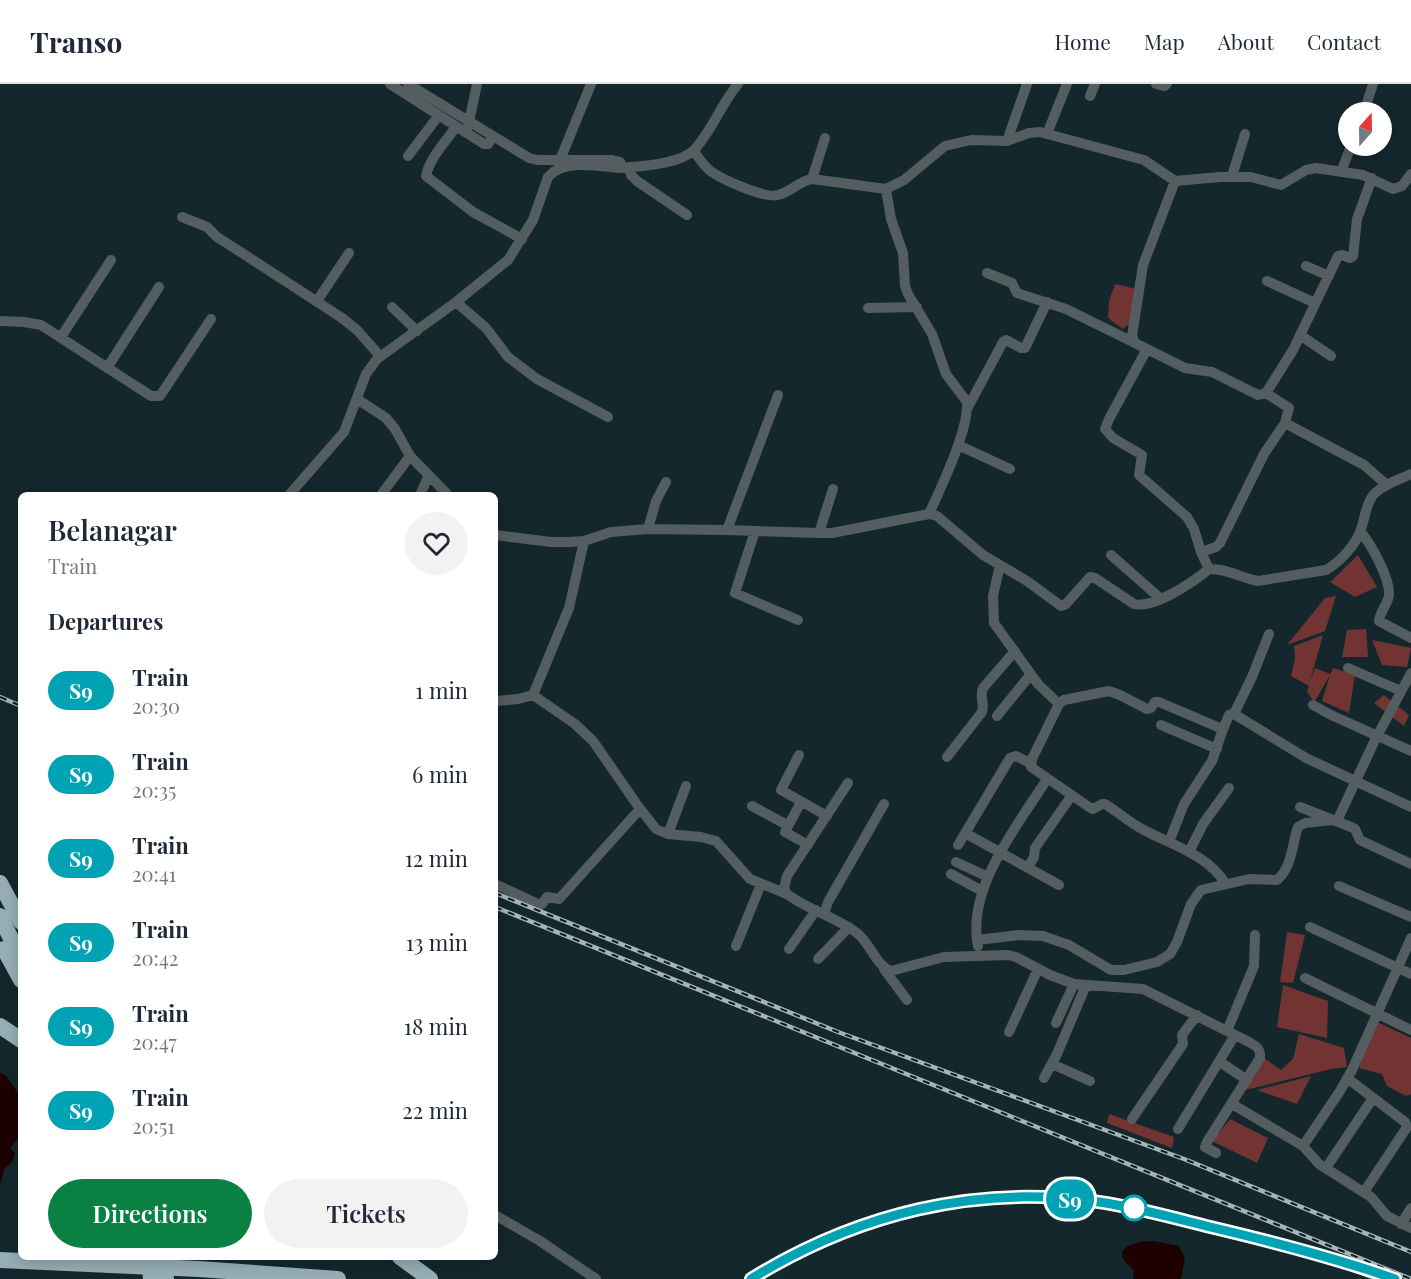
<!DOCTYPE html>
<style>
:root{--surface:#fff;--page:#f2f2f3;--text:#1f2937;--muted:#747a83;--line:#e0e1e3;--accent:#0b8043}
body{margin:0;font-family:"Playfair Display",serif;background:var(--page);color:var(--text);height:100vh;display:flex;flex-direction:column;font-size:22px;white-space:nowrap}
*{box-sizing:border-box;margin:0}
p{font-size:20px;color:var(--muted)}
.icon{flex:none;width:33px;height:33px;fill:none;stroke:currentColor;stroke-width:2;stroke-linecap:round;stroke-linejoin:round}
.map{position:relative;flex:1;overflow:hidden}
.sheet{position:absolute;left:18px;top:408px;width:480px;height:768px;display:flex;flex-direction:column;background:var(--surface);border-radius:9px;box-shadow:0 3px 15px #0003}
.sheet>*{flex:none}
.badge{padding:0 12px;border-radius:20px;font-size:21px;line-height:39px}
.needle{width:39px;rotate:20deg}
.tools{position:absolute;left:1338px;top:18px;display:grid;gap:12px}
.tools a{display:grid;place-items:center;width:54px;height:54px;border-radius:50%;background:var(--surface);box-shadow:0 3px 15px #0003;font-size:30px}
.map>.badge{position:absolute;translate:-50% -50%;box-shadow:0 0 0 3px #fff}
h2{padding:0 30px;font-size:22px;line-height:54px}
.round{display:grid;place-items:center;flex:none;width:63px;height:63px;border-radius:32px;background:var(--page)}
.summary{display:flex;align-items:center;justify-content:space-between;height:102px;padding:0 30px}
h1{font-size:28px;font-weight:600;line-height:45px}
.action{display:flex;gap:12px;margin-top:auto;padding:12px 30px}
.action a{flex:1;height:69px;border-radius:36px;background:var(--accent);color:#fff;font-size:24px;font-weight:600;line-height:69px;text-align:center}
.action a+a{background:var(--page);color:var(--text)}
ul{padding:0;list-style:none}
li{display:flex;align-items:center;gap:18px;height:84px;padding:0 30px}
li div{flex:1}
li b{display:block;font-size:22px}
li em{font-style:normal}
li .badge{min-width:66px;font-weight:700;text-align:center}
header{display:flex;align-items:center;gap:36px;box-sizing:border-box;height:84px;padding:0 30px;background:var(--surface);border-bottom:2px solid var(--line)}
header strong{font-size:28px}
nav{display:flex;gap:33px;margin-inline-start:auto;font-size:21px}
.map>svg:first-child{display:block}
.green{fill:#723433}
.water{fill:#1e0001}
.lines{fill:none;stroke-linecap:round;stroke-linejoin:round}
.minor{stroke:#545d60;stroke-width:10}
.highway{stroke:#96aeb5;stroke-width:16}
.rail-casing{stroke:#a6b4b8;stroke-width:4.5}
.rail{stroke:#091d23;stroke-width:2;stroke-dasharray:7;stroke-linecap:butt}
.highway-bridge{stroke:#96aeb5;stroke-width:16}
.line-casing{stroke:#fff;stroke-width:14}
.line{stroke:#00a3b4;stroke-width:9}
.stop-dot{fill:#fff;stroke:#00a3b4;stroke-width:3}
</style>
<header>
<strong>Transo</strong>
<nav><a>Home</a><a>Map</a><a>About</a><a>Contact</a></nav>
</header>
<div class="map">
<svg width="1411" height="1195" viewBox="0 0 1411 1195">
<rect width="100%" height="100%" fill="#13272d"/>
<path class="green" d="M 1115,200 L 1137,205 L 1132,238 L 1123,245 L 1108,234 L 1109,217 Z
M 1358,471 L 1377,503 L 1355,513 L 1330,498 Z
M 1336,512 L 1325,547 L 1287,561 L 1325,514 Z
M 1366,545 L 1368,573 L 1342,573 L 1347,546 Z
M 1323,551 L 1310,597 L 1315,584 L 1330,590 L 1333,584 L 1355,591 L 1349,629 L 1322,617 L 1330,591 L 1314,619 L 1307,607 L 1309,602 L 1291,592 L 1295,575 L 1294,562 Z
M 1372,556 L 1411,564 L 1407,583 L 1382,581 Z
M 1384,611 L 1409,631 L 1404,642 L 1374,619 Z
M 1287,848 L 1305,851 L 1293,899 L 1280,898 Z
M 1283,901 L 1328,917 L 1327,954 L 1277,943 Z
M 1377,938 L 1411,954 L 1411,1010 L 1406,1012 L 1387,1002 L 1382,990 L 1359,984 L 1367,958 Z
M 1299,950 L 1344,964 L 1347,983 L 1331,985 L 1245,1006 L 1264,974 L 1281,986 L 1293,975 Z
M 1311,992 L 1297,1020 L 1257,1006 Z
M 1109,1030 L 1174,1053 L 1172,1064 L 1107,1039 Z
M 1230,1035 L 1268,1054 L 1257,1079 L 1212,1057 Z"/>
<path class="water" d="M 0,989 L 6,992 L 21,1013 L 21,1051 L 10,1064 L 15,1069 L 12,1078 L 4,1085 L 0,1101 Z
M 1153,1157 L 1179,1162 L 1185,1174 L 1181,1195 L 1133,1195 L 1134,1187 C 1131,1182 1127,1181 1124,1176 C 1115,1160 1144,1157 1153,1157 Z"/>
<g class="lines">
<path class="minor" d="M 390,0 L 484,60 L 488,60 L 493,52
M 1156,0 L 1164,2 L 1167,0
M 1090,12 L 1095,0
M 1364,28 L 1373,0
M 456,43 C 446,57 429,75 426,92 L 473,128 L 522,155
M 468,43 L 477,0
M 1047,50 L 1067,0
M 1007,57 L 1027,0
M 694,67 C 699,74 704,83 712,88 C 723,96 766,115 778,111 C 791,108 799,97 812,95 L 886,105 L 904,96 L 945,62 L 971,56 L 1007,57 L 1029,49 L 1040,48 L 1144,76 L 1175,97 L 1220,93 L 1251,93 L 1281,101 L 1306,86 L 1316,84 L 1363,91 L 1393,105 L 1402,102 L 1411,90
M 408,72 L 439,31
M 560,76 L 591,0
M 629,83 L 631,91 L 637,97 L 687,131
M 623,84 C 642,82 680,80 694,66 C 712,47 721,20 738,0
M 1341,88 L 1351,62
M 1232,92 L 1245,50
M 812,95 L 825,54
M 1175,97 L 1143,181 L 1132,252 L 1135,259 L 1147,265 L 1109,335 L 1105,345 L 1113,354 L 1142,371 L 1139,391 L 1187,433 L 1194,445 L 1201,468 L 1209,485
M 886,105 L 891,135 L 903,169 L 905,202 L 908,210 L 932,250 L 946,290 L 967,318 C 969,346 941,403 929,430
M 182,133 L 207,143 L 217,153 L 242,169 L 342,234 L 357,246 L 380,272
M 1306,182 L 1329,192
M 987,189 L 1012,199 L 1017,209 L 1066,225 L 1135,259
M 1267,197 L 1315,219
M 317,217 L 349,169
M 456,218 L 486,244 L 508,273 L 537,295 L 608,333
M 392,223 L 417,247
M 868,224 L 917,223
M 0,237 L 24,238 L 41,241 L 151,312 L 160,312 L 211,235
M 1300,251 L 1331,272
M 61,253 L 111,176
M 1147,265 L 1185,284 L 1212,288 L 1258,311 L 1266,309 L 1293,266 L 1338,172 L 1342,171 L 1350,174 L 1353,172 L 1357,135 L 1372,94
M 107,284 L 159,203
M 1266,309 L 1289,324 L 1285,339
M 357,315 L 386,334 L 395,345 L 410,372 L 448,411
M 967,325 L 1003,258 L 1006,256 L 1021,264 L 1025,264 L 1047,218
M 958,361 L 1010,385
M 289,411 L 344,348 L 366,290 L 377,275 L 456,218 L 508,176 L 533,136 L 548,93 C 564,74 600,83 623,84 L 620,78 L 612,76 L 537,76 L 529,74 L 408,0
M 381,411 L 410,372
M 420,411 L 428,393
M 648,445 L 656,417 L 666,398
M 727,446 L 778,311
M 755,447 L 735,509 L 798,536
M 1360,447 C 1371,460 1390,494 1389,511 C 1388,520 1380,527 1379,537 L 1411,554
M 819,449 L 833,405
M 495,451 L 551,458 L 570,458 L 584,457 L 611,448 L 648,445 L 727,446 L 819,449 L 832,449 L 929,430 L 937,432 L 983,471 L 1027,497 L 1061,522 L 1066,520 L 1090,493 L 1095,494 L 1134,520 C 1154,525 1193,498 1209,485 C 1225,484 1242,494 1258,497 L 1326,486 C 1340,478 1356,461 1361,445 C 1365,434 1366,419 1374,410 C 1384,400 1398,396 1411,390
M 1201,468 L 1216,463 L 1220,459 L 1264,370 L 1285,339 L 1364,381 L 1387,401
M 1111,471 L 1161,515
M 1000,481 L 993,512 L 994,539 L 1038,600 L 1059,620
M 1348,584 L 1401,607
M 533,611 L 575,640 L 593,657 L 638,722 L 656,745 L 668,750 L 701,753 L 716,757 L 750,795 L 787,810
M 495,617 L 518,615 L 533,611 L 569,524 L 584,457
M 1313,621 L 1331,631 L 1411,667
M 1234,630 L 1252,593 L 1269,550
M 997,632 L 1031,590
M 1161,641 L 1217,665
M 799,671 L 781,706 L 827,732
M 947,673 L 982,628 C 985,619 979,612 983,604 L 1015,567
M 848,699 L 787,792 L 784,805 L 787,810 C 808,826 836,833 857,849 C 871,860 876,882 891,887 L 944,873 L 1008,871 L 1016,873 L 1050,891 L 1074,900 L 1143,905 L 1249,958 C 1256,962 1261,965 1260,974 L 1207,1058 L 1205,1063 L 1216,1069
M 801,718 L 785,748 L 808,761
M 752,722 L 787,741
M 1300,723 L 1351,743 L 1355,745 L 1360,756 L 1411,780
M 1337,737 L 1375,656 L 1411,589
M 965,749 L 1059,801
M 668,750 L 686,702
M 1169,758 L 1184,720 L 1212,677 L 1223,645
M 958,761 L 1010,674 L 1016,672 L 1030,679
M 1189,768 L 1203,740 L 1229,704
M 956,778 L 988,793
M 1028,783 L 1034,773 L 1035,764 L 1072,711
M 951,790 L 982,807
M 1225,799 C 1208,771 1172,761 1144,746 C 1130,739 1118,728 1105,720 L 1102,720 L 1093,725 L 1089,723 L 1031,683 L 1032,675 L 1059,620 L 1064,616 L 1109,607 L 1120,611 L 1147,625 L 1151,624 L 1155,618 L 1159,618 L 1220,644 L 1224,643 L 1229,631 L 1234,630 L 1306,674 L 1411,723
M 495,800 L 540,821 L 542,820 L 547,813 L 559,815 L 640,725
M 1339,802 L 1411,833
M 824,830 L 828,818 L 884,720
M 1310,843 L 1411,890
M 977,856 L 1019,851 L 1043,852 L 1069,861 L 1111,886 L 1124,886 L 1157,878 L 1170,870 L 1177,858 L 1191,820 L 1201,806 L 1249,795 L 1277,796 C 1292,784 1292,760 1298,743 L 1305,739 L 1332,736
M 736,862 L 761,800
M 978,862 C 966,804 1018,741 1047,695
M 789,865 L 816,826
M 818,875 L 849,843
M 884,885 L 907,916
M 1305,894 L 1411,946
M 1056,939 L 1074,900
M 1227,947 L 1254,882 L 1255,851
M 1009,948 L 1038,885
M 1220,978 L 1247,996
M 1052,980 L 1090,997
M 1044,994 L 1057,970 L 1086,901
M 1347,994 L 1405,1038 L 1407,1043 L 1364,1108
M 1232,1020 L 1303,1062 L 1319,1080 L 1371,1113 L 1387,1132 L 1411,1144
M 1132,1035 L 1183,960 L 1182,951 L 1197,931
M 1178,1045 L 1235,951
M 1303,1062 L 1340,1007 L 1352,986 L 1411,854
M 1326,1084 L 1373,1014
M 495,1131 L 540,1157 L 596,1195
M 1401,1140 L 1411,1124"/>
<path class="highway" d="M 0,799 L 21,838
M 0,832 L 21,875
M 4,865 L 21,896
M 0,942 L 21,956
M 400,1173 L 430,1195
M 0,1176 L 199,1185 L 338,1195"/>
<g class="rail-casing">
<path id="rail" d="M 0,613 L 21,622
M 495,809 L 838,948 L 1184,1075 L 1411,1168
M 495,823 L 1411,1195
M 1353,1186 L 1378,1195
M 751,1195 C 855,1130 976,1100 1099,1118 C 1139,1123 1179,1135 1219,1145 C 1267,1157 1316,1168 1363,1184"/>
</g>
<use href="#rail" class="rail"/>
<path class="highway-bridge" d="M 149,1173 L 151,1195
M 163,1173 L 166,1195"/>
</g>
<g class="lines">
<g class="line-casing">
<path id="line" d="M 751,1195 C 856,1130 976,1100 1099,1118 C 1135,1123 1171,1133 1206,1142 C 1270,1157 1333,1173 1395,1195"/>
</g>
<use href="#line" class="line"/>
</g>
<circle class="stop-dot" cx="1134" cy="1124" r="12"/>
</svg>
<div class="tools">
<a><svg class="needle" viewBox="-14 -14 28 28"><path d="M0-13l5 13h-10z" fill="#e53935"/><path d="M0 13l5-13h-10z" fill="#747a83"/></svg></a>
</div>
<b class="badge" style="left:1070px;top:1115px;background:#00a3b4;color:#fff">S9</b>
<section class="sheet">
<div class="summary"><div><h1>Belanagar</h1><p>Train</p></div><a class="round"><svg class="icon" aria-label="heart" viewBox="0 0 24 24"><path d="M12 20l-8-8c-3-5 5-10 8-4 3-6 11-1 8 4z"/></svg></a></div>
<h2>Departures</h2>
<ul>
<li><span class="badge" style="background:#00a3b4;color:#fff">S9</span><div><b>Train</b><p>20:30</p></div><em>1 min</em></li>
<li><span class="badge" style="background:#00a3b4;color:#fff">S9</span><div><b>Train</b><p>20:35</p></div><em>6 min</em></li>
<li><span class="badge" style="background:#00a3b4;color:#fff">S9</span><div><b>Train</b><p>20:41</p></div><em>12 min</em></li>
<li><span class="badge" style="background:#00a3b4;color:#fff">S9</span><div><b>Train</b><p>20:42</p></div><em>13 min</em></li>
<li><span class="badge" style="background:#00a3b4;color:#fff">S9</span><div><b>Train</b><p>20:47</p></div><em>18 min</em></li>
<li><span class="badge" style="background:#00a3b4;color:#fff">S9</span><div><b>Train</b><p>20:51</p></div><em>22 min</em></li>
</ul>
<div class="action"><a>Directions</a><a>Tickets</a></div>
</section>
</div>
